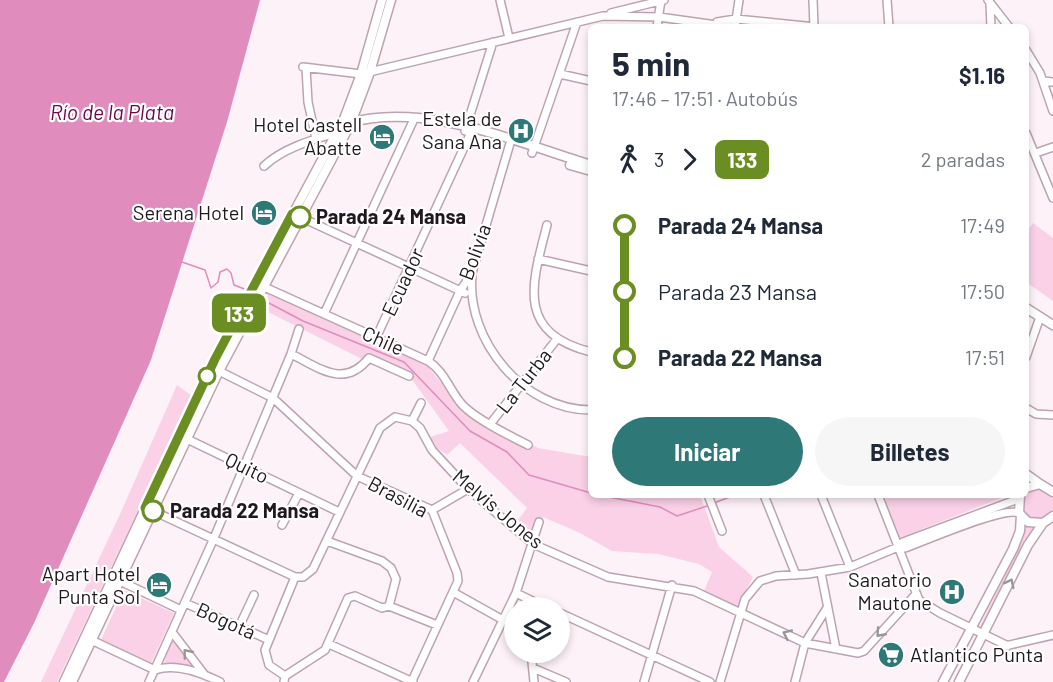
<!DOCTYPE html>
<html lang="es">
<meta charset="utf-8">
<style>
:root{--surface:#fff;--page:#f6f6f7;--text:#1f2937;--muted:#747a83;--accent:#2f7878}
body{margin:0;font-family:Barlow,sans-serif;background:var(--page);color:var(--text);height:100vh;display:flex;flex-direction:column;font-size:22px;white-space:nowrap}
*{box-sizing:border-box;margin:0}
p{font-size:20px;color:var(--muted)}
.icon{flex:none;width:33px;height:33px;fill:none;stroke:currentColor;stroke-width:2;stroke-linecap:round;stroke-linejoin:round}
.map{position:relative;flex:1;overflow:hidden}
.drawer{position:absolute;left:588px;top:24px;width:441px;height:474px;display:flex;flex-direction:column;background:var(--surface);border-radius:9px;box-shadow:0 3px 9px #0003}
.drawer>*{flex:none}
.badge{padding:0 12px;border-radius:9px;font-size:21px;line-height:39px}
.buttons{position:absolute;left:504px;top:597px;display:grid;gap:12px}
.buttons a{display:grid;place-items:center;width:66px;height:66px;border-radius:50%;background:var(--surface);box-shadow:0 3px 9px #0003;font-size:30px}
.map>.badge{position:absolute;translate:-50% -50%;box-shadow:0 0 0 3px #fff}
.legs{display:flex;align-items:center;gap:9px;height:66px;padding:0 24px;font-size:20px}
.legs p{margin-inline-start:auto}
.overview{display:flex;align-items:center;justify-content:space-between;height:102px;padding:0 24px}
h1{font-size:33px;font-weight:700;line-height:45px}
.button{display:flex;gap:12px;margin-top:auto;padding:12px 24px}
.button a{flex:1;height:69px;border-radius:36px;background:var(--accent);color:#fff;font-size:24px;font-weight:700;line-height:69px;text-align:center}
.button a+a{background:var(--page);color:var(--text)}
ul{padding:0 24px;list-style:none}
li{display:flex;align-items:center;gap:21px;height:66px;font-size:22px}
li i{display:grid;place-items:center;width:9px;height:100%;margin:0 8px;background:currentColor}
li i::after{content:'';width:15px;height:15px;margin:-8px;border:4px solid;border-radius:50%;background:var(--surface)}
li p{margin-inline-start:auto}
li:first-child i{background:linear-gradient(#0000 50%,currentColor 0)}
li:last-child i{background:linear-gradient(currentColor 50%,#0000 0)}
.map>svg:first-child{display:block}
.green{fill:#fad1e7}
.water{fill:#e08cbc}
.lines{fill:none;stroke-linecap:round;stroke-linejoin:round}
.stream{stroke:#e08cbc;stroke-width:1.5}
.minor-casing{stroke:#bda3b0;stroke-width:10}
.major-casing{stroke:#bda3b0;stroke-width:11}
.minor{stroke:#fff;stroke-width:7}
.major{stroke:#fff;stroke-width:8}
.oneway{stroke:#9b9799}
.line-1-casing{stroke:#fff;stroke-width:14}
.line-1{stroke:#6b8e23;stroke-width:9}
.stop-1-dot{fill:#fff;stroke:#6b8e23;stroke-width:3}
.labels{text-anchor:middle;stroke-width:4.5;stroke-linejoin:round;paint-order:stroke}
.poi-label{font-size:20px;fill:#21181d;stroke:#fff;text-anchor:end}
.stop-label{font-size:20px;font-weight:bold;fill:#21181d;stroke:#fff;text-anchor:start}
.street-label{font-size:20px;fill:#21181d;stroke:#fff}
.water-label{font-size:21px;font-style:italic;fill:#6d044e;stroke:#fff}
</style>
<div class="map">
<svg width="1053" height="682" viewBox="0 0 1053 682">
<rect width="100%" height="100%" fill="#fdf2f8"/>
<path class="green" d="M 1033,223 L 1053,238 L 1053,301 L 1026,282 L 1026,232 Z
M 268,293 L 425,363 L 462,408 L 489,426 L 503,426 L 538,448 L 591,457 L 591,495 L 700,495 L 719,547 L 753,577 L 737,607 L 704,591 L 712,572 L 699,564 L 658,554 L 612,551 L 580,533 L 543,517 L 536,539 L 516,523 L 527,508 L 460,443 L 447,455 L 436,447 L 430,437 L 449,431 L 413,381 L 372,364 L 262,309 Z
M 177,385 L 192,396 L 57,682 L 41,682 L 121,512 Z
M1022 504a16 16 0 1 1 32 0a16 16 0 1 1-32 0Z
M 882,495 L 1009,495 L 899,538 Z
M 1027,523 L 1036,525 L 980,631 L 978,630 L 1023,538 Z
M 124,590 L 174,613 L 151,663 L 101,640 Z
M 171,641 L 173,641 L 195,670 L 164,664 Z"/>
<path class="water" d="M 0,0 L 260,0 L 227,122 L 151,360 L 34,623 L 4,682 L 0,682 Z"/>
<g class="lines">
<path class="stream" d="M 182,262 L 205,270 L 211,288 L 218,282 L 220,272 L 227,269 L 231,273 L 234,285 L 247,290
M 267,302 L 303,321 L 404,362 L 470,431 L 507,452 L 529,475 L 591,493
M 599,495 L 660,507 L 677,516 L 707,506
M 714,503 L 735,495"/>
<g class="minor-casing">
<path id="minor" d="M 500,0 L 509,38
M 813,0 L 814,27
M 887,0 L 889,27
M 988,0 L 1009,27
M 990,3 L 991,27
M 611,13 L 664,0
M 717,22 L 736,19 L 815,27
M 657,27 L 661,0
M 735,27 L 739,0
M 1026,50 L 1040,73 L 1053,111
M 303,67 L 361,74 L 603,16 L 659,17 L 731,27
M 306,68 L 308,102 L 316,139
M 560,74 L 591,81
M 1043,81 L 1053,82
M 465,131 L 493,42
M 1026,133 L 1053,198
M 532,153 L 577,22
M 1036,153 L 1053,147
M 264,166 C 283,148 312,140 336,133
M 298,216 L 465,293
M 547,225 C 532,283 515,333 591,352
M 538,259 L 591,271
M 472,275 C 466,340 523,410 591,410
M 260,285 L 428,361 C 444,371 448,387 460,402 C 471,417 510,436 528,445
M 324,314 L 414,119
M 376,338 L 473,128
M 291,354 C 320,368 344,389 369,358 L 409,376
M 1026,357 L 1040,317
M 428,361 L 460,291 L 472,273 L 511,140
M 211,367 L 273,398 L 357,476 L 432,510 L 457,573 L 458,581 L 412,681
M 1026,408 L 1036,414 L 1053,415
M 412,421 L 421,403
M 491,423 L 557,339
M 187,439 L 339,512
M 708,495 L 722,531
M 764,495 L 796,575
M 821,495 L 850,567
M 878,495 L 919,600 L 940,613 L 1008,646
M 151,510 L 295,577
M 432,510 L 468,489
M 282,525 L 299,493
M 327,541 L 382,561 L 391,568 L 396,579 L 389,606 L 437,625
M 898,547 L 903,542 L 1018,499
M 821,573 L 836,649
M 295,577 L 303,577 L 313,569 L 380,428 L 395,417 L 412,421 L 420,428 L 432,450 L 468,489 L 533,544 L 608,577 L 694,591 L 805,643 L 858,653 L 864,651 L 915,595
M 120,581 L 181,610
M 453,592 L 503,620
M 516,593 L 547,608
M 185,603 L 267,639
M 560,613 L 710,682
M 239,627 L 254,595
M 172,632 L 204,674
M 87,638 L 155,670 C 175,663 202,673 220,682
M 329,644 L 413,682
M 1005,646 L 1053,635
M 531,652 L 534,682
M 533,668 L 566,682
M 285,676 L 269,665 L 265,650 L 295,577
M 149,682 L 214,538 L 291,354 L 299,329
M 284,682 L 285,676 L 325,650 L 348,598 L 355,596 L 382,608 L 389,606
M 473,682 L 516,593 L 539,522
M 644,682 L 672,585
M 720,682 L 745,599 L 760,581 L 776,576 L 808,574 L 850,567 L 898,547 L 905,548 C 925,541 1004,506 1019,513
M 795,682 L 805,643 L 827,608"/>
</g>
<g class="major-casing">
<path id="major" d="M 349,123 C 426,101 518,143 591,165
M 570,165 L 591,171
M 1026,308 L 1053,325
M 1026,474 L 1040,484
M 1026,488 L 1040,484 L 1053,492
M 1020,495 L 1019,513 L 1028,522 L 1043,523 L 1053,516
M 64,682 L 215,359 L 344,119 L 361,74 L 382,0
M 72,682 L 219,371 L 351,123 L 370,72 L 391,0
M 943,682 L 1013,549 L 1020,531 L 1021,515
M 959,682 L 1028,545 L 1043,523"/>
</g>
<use href="#minor" class="minor"/>
<use href="#major" class="major"/>
</g>
<defs><path id="oneway-chevron" d="M-2-3.5L2.5 0L-2 3.5" fill="none" stroke-width="1.6" stroke-linecap="round" stroke-linejoin="round" transform="scale(1.5)"/></defs>
<g class="oneway">
<use href="#oneway-chevron" transform="translate(1010 583) rotate(-63)"/>
<use href="#oneway-chevron" transform="translate(880 633) rotate(132)"/>
<use href="#oneway-chevron" transform="translate(787 634) rotate(-155)"/>
<use href="#oneway-chevron" transform="translate(187 653) rotate(-129)"/>
</g>
<g class="lines">
<g class="line-1-casing">
<path id="line-1" d="M 153,511 L 145,508 L 215,359 L 292,214 L 300,217"/>
</g>
<use href="#line-1" class="line-1"/>
</g>
<defs>
<g id="hospital-disc" transform="scale(1.35)"><circle r="9.5" fill="#2f7878" stroke="#fff"/><path d="M-5-5h3v3.5h4V-5h3V5h-3V1.5h-4V5h-3Z" fill="#fff"/></g>
<g id="hotel-disc" transform="scale(1.35)"><circle r="9.5" fill="#2f7878" stroke="#fff"/><path d="M-6-4.5h1.5V1H6V5H4.5V3h-9V5H-6ZM-4 0a1.8 1.8 0 1 1 3.6 0ZM.5 0V-2.5h3Q6-2.5 6 0Z" fill="#fff"/></g>
<g id="supermarket-disc" transform="scale(1.35)"><circle r="9.5" fill="#2f7878" stroke="#fff"/><path d="M-6-5.5h2.5l.6 2H6L4.5 2H-2.5L-4.4-4H-6ZM-1.5 3.2a1.3 1.3 0 1 0 .1 0ZM3 3.2a1.3 1.3 0 1 0 .1 0Z" fill="#fff"/></g>
</defs>
<g fill-rule="evenodd">
<use href="#hospital-disc" x="521" y="131"/>
<use href="#hotel-disc" x="382" y="137"/>
<use href="#hotel-disc" x="264" y="213"/>
<use href="#hotel-disc" x="159" y="585"/>
<use href="#hospital-disc" x="952" y="592"/>
<use href="#supermarket-disc" x="891" y="655"/>
</g>
<g class="stop-1-dot">
<circle cx="300" cy="217" r="10"/>
<circle cx="207" cy="376" r="8"/>
<circle cx="153" cy="511" r="10"/>
</g>
<g class="labels">
<g class="poi-label">
<text x="502" y="126">Estela de<tspan x="502" dy="23">Sana Ana</tspan></text>
<text x="362" y="132">Hotel Castell<tspan x="362" dy="23">Abatte</tspan></text>
<text x="244" y="220">Serena Hotel</text>
<text x="140" y="581">Apart Hotel<tspan x="140" dy="23">Punta Sol</tspan></text>
<text x="932" y="587">Sanatorio<tspan x="932" dy="23">Mautone</tspan></text>
<text x="910" y="662" text-anchor="start">Atlantico Punta</text>
</g>
<g class="stop-label">
<text x="316" y="224">Parada 24 Mansa</text>
<text x="170" y="518">Parada 22 Mansa</text>
</g>
<g class="street-label">
<text transform="translate(475 252) rotate(-70)" y="7">Bolivia</text>
<text transform="translate(403 282) rotate(-65)" y="7">Ecuador</text>
<text transform="translate(383 341) rotate(24)" y="7">Chile</text>
<text transform="translate(524 381) rotate(-52)" y="7">La Turba</text>
<text transform="translate(247 468) rotate(26)" y="7">Quito</text>
<text transform="translate(398 497) rotate(28)" y="7">Brasilia</text>
<text transform="translate(498 509) rotate(40)" y="7">Melvis Jones</text>
<text transform="translate(226 621) rotate(24)" y="7">Bogotá</text>
</g>
<g class="water-label">
<text x="112" y="120">Río de la Plata</text>
</g>
</g>
</svg>
<div class="buttons">
<a><svg class="icon" aria-label="layers" viewBox="0 0 24 24"><path d="M12 4l9 5-9 5-9-5zM3 14l9 5 9-5"/></svg></a>
</div>
<b class="badge" style="left:239px;top:313px;background:#6b8e23;color:#fff">133</b>
<section class="drawer">
<div class="overview"><div><h1>5 min</h1><p>17:46 – 17:51 · Autobús</p></div><b>$1.16</b></div>
<div class="legs"><svg class="icon" aria-label="walk" viewBox="0 0 24 24"><circle cx="13" cy="4" r="2"/><path d="M13 8l-2 6 4 7M11 14l-3 7M7 12l3-4h3l4 4"/></svg>3<svg class="icon" aria-label="forward" viewBox="0 0 24 24"><path d="M9 5l7 7-7 7"/></svg><b class="badge" style="background:#6b8e23;color:#fff">133</b><p>2 paradas</p></div>
<ul>
<li><i style="color:#6b8e23"></i><b>Parada 24 Mansa</b><p>17:49</p></li>
<li><i style="color:#6b8e23"></i><span>Parada 23 Mansa</span><p>17:50</p></li>
<li><i style="color:#6b8e23"></i><b>Parada 22 Mansa</b><p>17:51</p></li>
</ul>
<div class="button"><a>Iniciar</a><a>Billetes</a></div>
</section>
</div>
